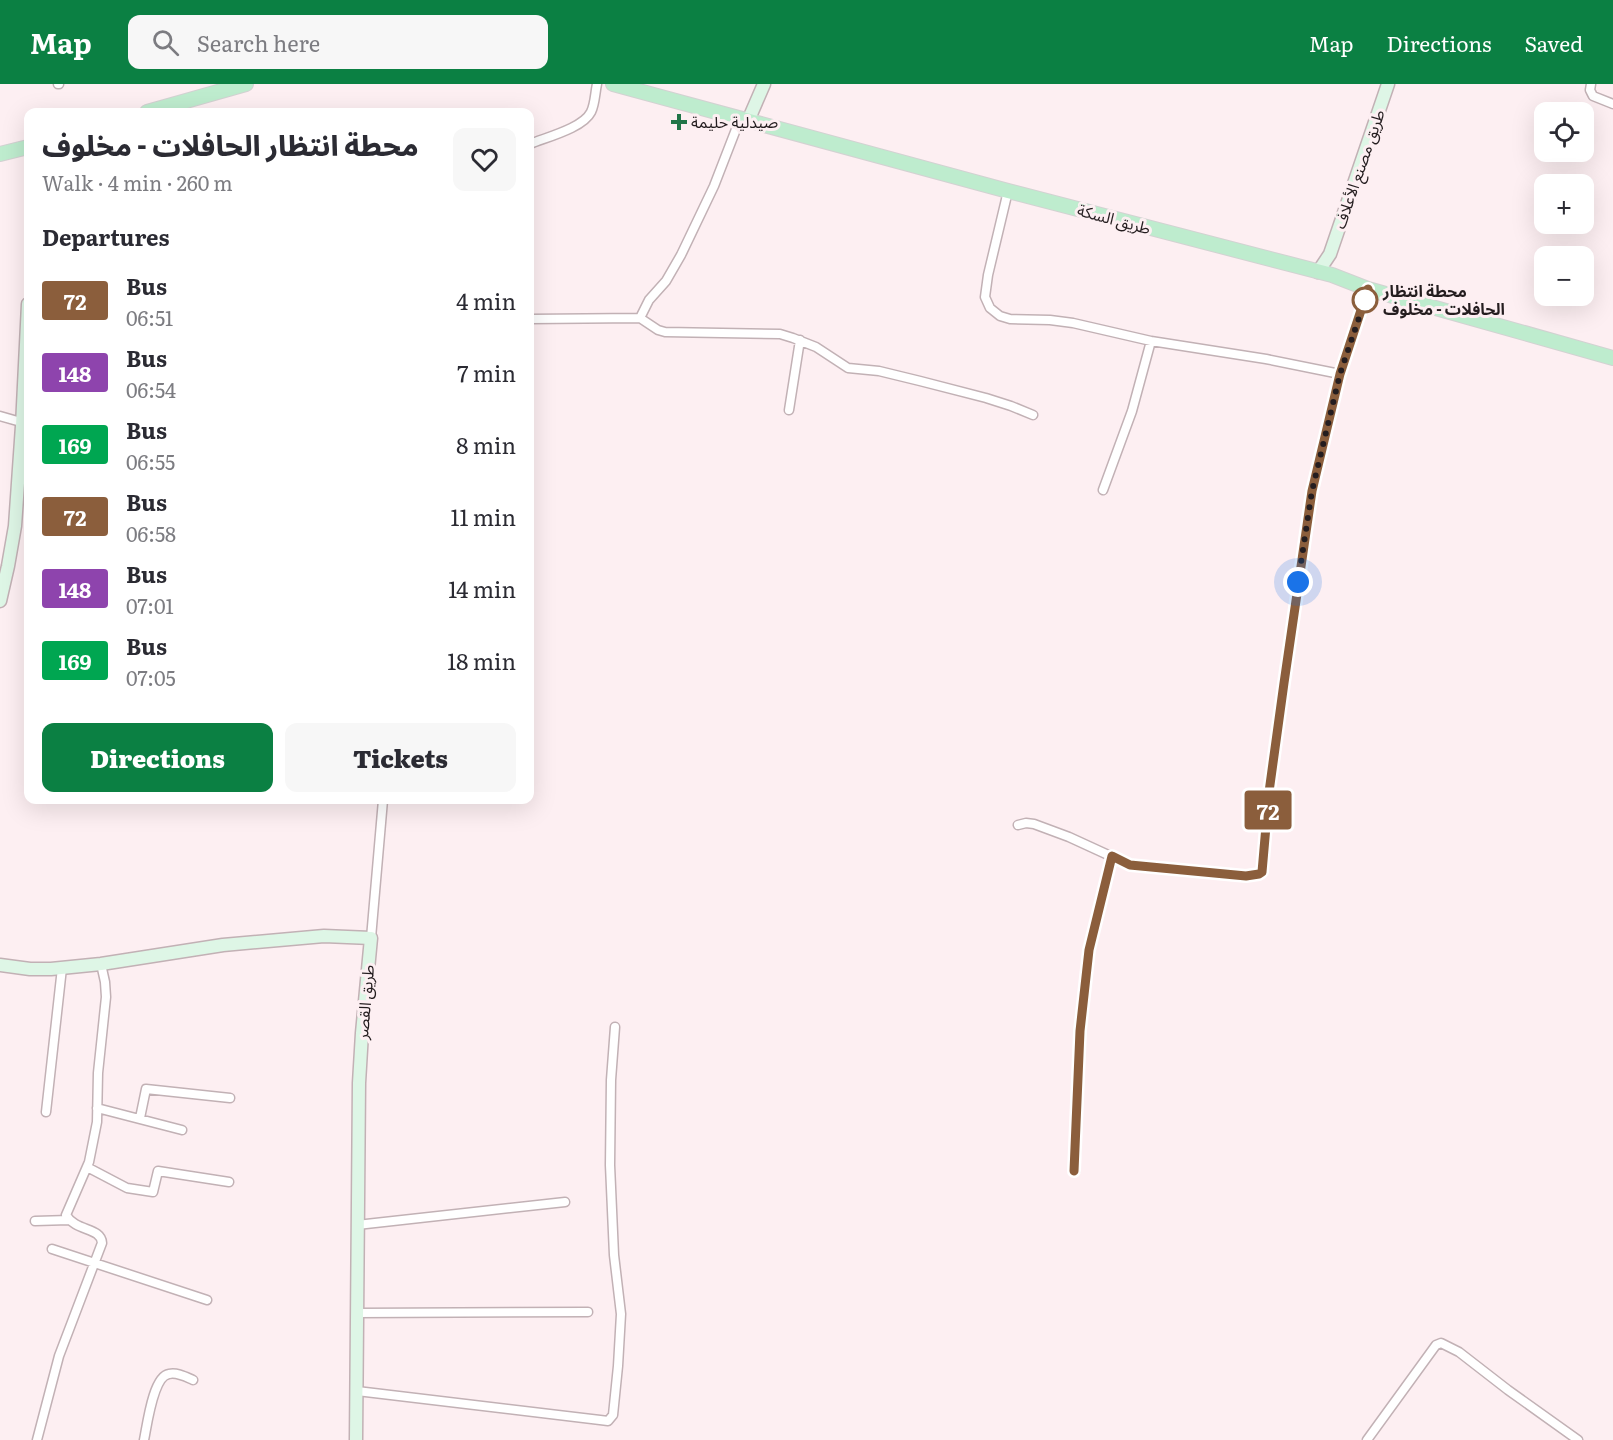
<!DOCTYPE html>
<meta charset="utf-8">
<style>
:root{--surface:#fff;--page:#f7f7f7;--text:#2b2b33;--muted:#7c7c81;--accent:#0b8043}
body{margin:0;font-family:Literata,"Noto Sans Arabic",serif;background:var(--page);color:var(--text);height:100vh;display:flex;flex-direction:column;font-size:22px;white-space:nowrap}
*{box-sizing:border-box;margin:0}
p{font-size:20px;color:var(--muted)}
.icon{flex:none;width:33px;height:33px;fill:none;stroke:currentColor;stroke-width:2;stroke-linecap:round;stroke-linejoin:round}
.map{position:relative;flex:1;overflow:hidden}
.drawer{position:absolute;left:24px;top:24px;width:510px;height:696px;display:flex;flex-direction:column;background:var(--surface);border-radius:12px;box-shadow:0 6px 24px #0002}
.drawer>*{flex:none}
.badge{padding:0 12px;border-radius:4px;font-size:21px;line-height:39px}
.tools{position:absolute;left:1534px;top:18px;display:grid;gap:12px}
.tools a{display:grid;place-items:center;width:60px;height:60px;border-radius:12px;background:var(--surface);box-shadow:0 6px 24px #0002;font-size:30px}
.you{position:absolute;width:30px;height:30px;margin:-15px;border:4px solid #fff;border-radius:50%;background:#1a73e8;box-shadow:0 0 0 9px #1a73e833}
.map>.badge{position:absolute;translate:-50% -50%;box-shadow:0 0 0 3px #fff}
h2{padding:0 18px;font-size:22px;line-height:54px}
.round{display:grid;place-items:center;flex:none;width:63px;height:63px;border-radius:12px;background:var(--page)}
.summary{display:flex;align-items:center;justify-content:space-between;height:102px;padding:0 18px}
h1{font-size:28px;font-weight:800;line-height:45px}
.primary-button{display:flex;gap:12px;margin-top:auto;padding:12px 18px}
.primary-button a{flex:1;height:69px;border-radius:12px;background:var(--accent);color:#fff;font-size:24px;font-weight:800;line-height:69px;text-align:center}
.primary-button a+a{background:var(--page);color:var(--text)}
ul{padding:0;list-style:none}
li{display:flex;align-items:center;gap:18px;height:72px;padding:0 18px}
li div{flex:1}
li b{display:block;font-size:22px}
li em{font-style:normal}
li .badge{min-width:66px;font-weight:700;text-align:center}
header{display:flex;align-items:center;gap:36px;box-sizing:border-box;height:84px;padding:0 30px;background:var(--accent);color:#fff}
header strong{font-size:28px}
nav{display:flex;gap:33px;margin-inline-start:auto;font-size:21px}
.search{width:420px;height:54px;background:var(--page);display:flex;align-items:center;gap:15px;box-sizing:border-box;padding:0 21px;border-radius:12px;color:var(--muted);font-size:22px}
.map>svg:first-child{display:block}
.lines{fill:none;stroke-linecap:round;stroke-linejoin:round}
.street-casing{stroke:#c2b1b5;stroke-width:11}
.secondary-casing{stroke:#c2b1b5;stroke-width:15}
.primary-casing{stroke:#d3d2d2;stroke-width:16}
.street{stroke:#fff;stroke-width:8}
.secondary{stroke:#def6e6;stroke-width:12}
.primary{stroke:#beecce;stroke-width:14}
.line-casing{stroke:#fff;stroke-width:14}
.line{stroke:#8b5e3c;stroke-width:9}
.walk{stroke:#241d1f;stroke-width:6;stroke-dasharray:0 10.8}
.poi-dot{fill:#217548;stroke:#fdeff2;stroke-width:2}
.stop-dot{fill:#fff;stroke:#8b5e3c;stroke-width:3}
.labels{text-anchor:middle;stroke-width:6;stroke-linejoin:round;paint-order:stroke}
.poi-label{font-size:16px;fill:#241d1f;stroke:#fdeff2;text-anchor:start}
.street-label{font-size:16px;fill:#241d1f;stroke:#fdeff2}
.stop-label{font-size:16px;font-weight:bold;fill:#241d1f;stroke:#fdeff2;text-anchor:start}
</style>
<header>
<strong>Map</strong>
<div class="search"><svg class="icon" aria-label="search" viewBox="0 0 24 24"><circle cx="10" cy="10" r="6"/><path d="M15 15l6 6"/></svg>Search here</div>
<nav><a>Map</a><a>Directions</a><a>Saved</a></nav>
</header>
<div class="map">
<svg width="1613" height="1356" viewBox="0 0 1613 1356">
<rect width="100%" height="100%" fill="#fdeff2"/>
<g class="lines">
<g class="street-casing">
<path id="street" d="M 58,0 L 59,0
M 1591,0 L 1590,6 L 1593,12 L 1613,20
M 530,60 C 547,53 583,44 591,28 C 595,20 595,9 597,0
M 1008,107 L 988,191 L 985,213 L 990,224 L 1000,232 L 1010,235 L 1050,236 L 1073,239 L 1151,257 L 1266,275 L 1340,290
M 640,234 L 649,216 L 666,197 L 681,171 L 714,102 L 740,35
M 530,235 L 640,234 L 658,246 L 665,248 L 780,250 L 793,254 L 816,263 L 848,284 L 879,287 L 920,297 L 986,314 L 1011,322 L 1033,331
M 789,326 L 800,256
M 0,332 L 28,340
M 1103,406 L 1132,327 L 1151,257
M 1018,741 L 1026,739 L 1034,740 L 1069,753 L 1130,781 L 1246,792 L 1259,790 L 1262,788 L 1269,707 L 1284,599 L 1312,407 L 1340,290 L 1368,205
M 371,854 L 383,716
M 97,1024 L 182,1046
M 46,1028 L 62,884
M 140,1034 L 146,1005 L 230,1014
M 87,1083 L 127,1104 L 153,1108 L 158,1087 L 229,1098
M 1075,1087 L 1080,947 L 1089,866 L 1112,772
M 35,1137 L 69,1136
M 357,1141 L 565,1118
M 52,1165 L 207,1216
M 357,1229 L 588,1228
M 357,1307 L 600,1336 L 608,1337 L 613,1331 L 618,1282 L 621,1230 L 614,1171 L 610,1081 L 611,996 L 615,943
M 37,1356 L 59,1272 L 102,1159 C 101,1143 76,1148 66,1131 L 89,1078 L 97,1038 L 98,989 L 106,913 L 105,898 L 101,880
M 144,1356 C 147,1342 153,1292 169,1290 C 177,1288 186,1293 193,1296
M 1367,1356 L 1436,1261 L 1441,1259 L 1459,1268 L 1508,1306 L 1578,1356"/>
</g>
<g class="secondary-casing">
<path id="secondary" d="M 748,37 L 764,0
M 1318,188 L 1330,170 L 1388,0
M 0,517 L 8,482 L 15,442 L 22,342 L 28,220
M 0,881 L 30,885 L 51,885 L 101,880 L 223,861 L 324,852 L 371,854 L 362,949 L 359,999 L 356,1356"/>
</g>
<g class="primary-casing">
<path id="primary" d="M 613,0 L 1008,107 L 1332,191 L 1368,205 L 1613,274
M 147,28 L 246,0
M 0,70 L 28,63"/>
</g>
<use href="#street" class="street"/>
<use href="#secondary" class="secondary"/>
<use href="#primary" class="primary"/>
</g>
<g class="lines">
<g class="line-casing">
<path id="line" d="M 1074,1087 L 1080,947 L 1089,866 L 1112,772 L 1130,781 L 1246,792 L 1259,790 L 1262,788 L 1269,708 L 1284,599 L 1312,407 L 1340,290 L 1368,205"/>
</g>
<use href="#line" class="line"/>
<path class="walk" d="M 1298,498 L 1312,407 L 1340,290 L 1365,216"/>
</g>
<path class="poi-dot" d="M676 29h6v6h6v6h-6v6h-6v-6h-6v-6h6z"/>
<circle class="stop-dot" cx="1365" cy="216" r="12"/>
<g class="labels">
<g class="poi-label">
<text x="691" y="44">صيدلية حليمة</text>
</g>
<g class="street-label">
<text transform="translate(1359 85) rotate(-71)" y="6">طريق مصنع الأعلاف</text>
<text transform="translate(1114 135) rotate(15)" y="6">طريق السكة</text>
<text transform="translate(365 918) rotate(-85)" y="6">طريق القصر</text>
</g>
<g class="stop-label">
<text x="1383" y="213">محطة انتظار<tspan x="1383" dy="18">الحافلات - مخلوف</tspan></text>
</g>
</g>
</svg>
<div class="tools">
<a><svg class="icon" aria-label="locate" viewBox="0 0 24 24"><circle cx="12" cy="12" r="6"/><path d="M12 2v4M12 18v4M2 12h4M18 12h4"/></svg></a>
<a>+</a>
<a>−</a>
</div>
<div class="you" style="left:1298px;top:498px"></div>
<b class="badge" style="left:1268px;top:726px;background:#8b5e3c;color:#fff">72</b>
<section class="drawer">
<div class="summary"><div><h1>محطة انتظار الحافلات - مخلوف</h1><p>Walk · 4 min · 260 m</p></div><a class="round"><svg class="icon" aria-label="heart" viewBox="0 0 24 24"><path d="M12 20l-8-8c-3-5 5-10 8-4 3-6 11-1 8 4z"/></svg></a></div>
<h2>Departures</h2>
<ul>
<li><span class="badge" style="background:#8b5e3c;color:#fff">72</span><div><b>Bus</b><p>06:51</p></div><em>4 min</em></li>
<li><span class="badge" style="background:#8e44ad;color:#fff">148</span><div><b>Bus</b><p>06:54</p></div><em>7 min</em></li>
<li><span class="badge" style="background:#00a651;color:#fff">169</span><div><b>Bus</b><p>06:55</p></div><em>8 min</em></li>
<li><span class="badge" style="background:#8b5e3c;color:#fff">72</span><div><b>Bus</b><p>06:58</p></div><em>11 min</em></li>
<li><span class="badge" style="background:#8e44ad;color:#fff">148</span><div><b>Bus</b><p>07:01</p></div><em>14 min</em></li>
<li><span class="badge" style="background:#00a651;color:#fff">169</span><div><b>Bus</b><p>07:05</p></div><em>18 min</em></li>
</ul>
<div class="primary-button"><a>Directions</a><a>Tickets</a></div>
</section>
</div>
